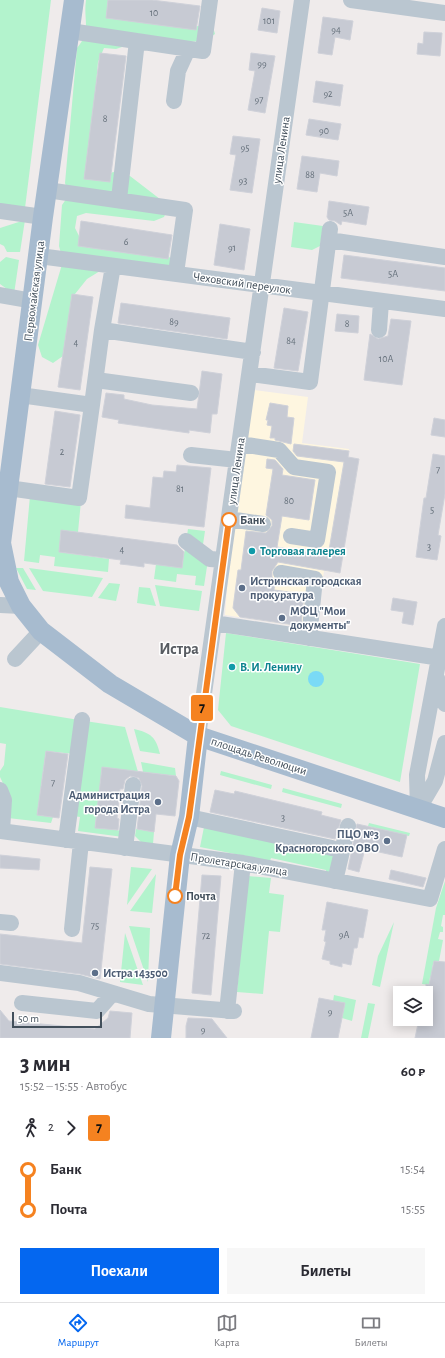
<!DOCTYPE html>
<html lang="ru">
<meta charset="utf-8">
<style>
:root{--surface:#fff;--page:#f7f7f7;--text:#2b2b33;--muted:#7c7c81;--line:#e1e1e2;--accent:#0467f0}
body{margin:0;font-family:"Alegreya Sans",sans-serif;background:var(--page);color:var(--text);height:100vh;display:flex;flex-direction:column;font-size:15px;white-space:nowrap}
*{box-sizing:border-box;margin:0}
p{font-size:13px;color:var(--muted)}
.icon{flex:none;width:22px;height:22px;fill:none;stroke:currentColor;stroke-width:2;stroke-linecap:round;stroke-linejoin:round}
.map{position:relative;height:1038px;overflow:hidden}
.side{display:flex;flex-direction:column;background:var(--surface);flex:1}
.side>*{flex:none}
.badge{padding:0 8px;border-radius:3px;font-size:14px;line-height:26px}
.buttons{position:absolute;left:393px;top:986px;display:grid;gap:8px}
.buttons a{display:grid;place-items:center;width:40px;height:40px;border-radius:0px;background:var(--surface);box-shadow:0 2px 10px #0003;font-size:20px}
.scale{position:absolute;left:12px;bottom:10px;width:90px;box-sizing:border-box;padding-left:4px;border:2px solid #424f5b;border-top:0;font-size:11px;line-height:14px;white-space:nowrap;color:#424f5b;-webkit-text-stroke:3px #fff;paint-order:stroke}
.map>.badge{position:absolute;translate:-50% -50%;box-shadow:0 0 0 2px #fff}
.legs{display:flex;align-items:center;gap:6px;height:44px;padding:0 20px;font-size:13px}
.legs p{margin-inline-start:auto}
.summary{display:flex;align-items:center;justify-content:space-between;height:68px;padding:0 20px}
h1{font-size:22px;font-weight:700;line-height:30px}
.action{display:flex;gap:8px;margin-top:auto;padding:8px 20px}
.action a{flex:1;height:46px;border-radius:0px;background:var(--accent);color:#fff;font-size:16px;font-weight:700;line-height:46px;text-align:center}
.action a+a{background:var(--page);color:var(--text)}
ul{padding:0 20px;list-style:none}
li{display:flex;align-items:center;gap:14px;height:40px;font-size:15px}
li i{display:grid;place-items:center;width:6px;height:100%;margin:0 5px;background:currentColor}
li i::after{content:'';width:10px;height:10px;margin:-5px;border:3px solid;border-radius:50%;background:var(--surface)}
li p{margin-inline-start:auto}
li:first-child i{background:linear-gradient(#0000 50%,currentColor 0)}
li:last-child i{background:linear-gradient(currentColor 50%,#0000 0)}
.tab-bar{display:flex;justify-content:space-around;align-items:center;height:56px;border-top:1px solid var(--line);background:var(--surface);font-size:11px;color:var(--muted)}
.tab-bar a{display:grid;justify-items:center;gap:2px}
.tab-bar .active{color:var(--accent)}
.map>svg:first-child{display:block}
.commercial{fill:#fef6e0}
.green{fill:#b3f3cd}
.water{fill:#7adaf6}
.building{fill:#c7cad3;stroke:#cfd1d9}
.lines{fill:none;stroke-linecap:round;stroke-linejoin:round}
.minor{stroke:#bac6d0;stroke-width:16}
.major{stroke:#a7bbcf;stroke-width:20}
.line-1-casing{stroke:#fff;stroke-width:9}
.line-1{stroke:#f58220;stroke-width:6}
.stop-1-dot{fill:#fff;stroke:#f58220;stroke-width:2}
.culture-dot{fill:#0f9aa8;stroke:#fff;stroke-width:1.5}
.service-dot{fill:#5c6f8a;stroke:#fff;stroke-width:1.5}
.labels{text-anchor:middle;stroke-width:3;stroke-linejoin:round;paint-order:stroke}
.number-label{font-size:10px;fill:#636e79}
.street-label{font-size:12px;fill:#424f5b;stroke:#fff}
.stop-label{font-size:12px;font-weight:bold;fill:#424f5b;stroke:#fff;text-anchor:start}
.culture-label{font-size:12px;font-weight:bold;fill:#0d838f;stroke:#fff;text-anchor:start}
.service-label{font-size:12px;font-weight:bold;fill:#4e5e75;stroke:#fff;text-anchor:start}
.district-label{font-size:16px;font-weight:bold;fill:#585c62;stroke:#fff}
</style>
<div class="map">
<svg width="445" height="1038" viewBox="0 0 445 1038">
<rect width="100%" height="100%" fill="#efebeb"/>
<path class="commercial" d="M 247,389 L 308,397 L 302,443 L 349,449 L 348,457 L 359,459 L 340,573 L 324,571 L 317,618 L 303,627 L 225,615 L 237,460 Z"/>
<path class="green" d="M 0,0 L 51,0 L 25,208 L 0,207 Z
M 86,0 L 108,0 L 195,26 L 213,27 L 215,34 L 204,41 L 128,45 L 116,49 L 104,48 L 98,62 L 88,172 L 102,178 L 113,172 L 130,176 L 169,206 L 164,217 L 154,221 L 86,213 L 77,216 L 75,228 L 83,244 L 168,255 L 172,261 L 167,268 L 100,271 L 87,279 L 75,294 L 63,356 L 53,363 L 42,357 L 38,345 L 63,261 L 59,246 L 62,205 L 69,195 L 65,183 L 77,48 C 92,30 83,21 86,0 Z
M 25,220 L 20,252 L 7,252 L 4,246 L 0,244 L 0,228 Z
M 294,222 L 323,226 L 320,246 L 312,250 L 291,247 Z
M 6,257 L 19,260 L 14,294 L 0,284 L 0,262 Z
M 30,496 L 81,501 L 78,532 L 61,531 L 59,552 L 109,559 L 108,572 L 54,566 L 55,557 L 40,555 L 39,563 L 24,561 Z
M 188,529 L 205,531 L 201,558 L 208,560 L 204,586 L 195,585 L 196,576 L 177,574 L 176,582 L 154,579 L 156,564 L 182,567 Z
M 16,568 L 23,568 L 36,590 L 27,589 Z
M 29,568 L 103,578 L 92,597 L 43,591 Z
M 109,583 L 120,584 L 116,601 L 98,598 Z
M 155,585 L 202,591 L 199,611 L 160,606 Z
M 139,587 L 150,588 L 156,606 L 137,603 Z
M 226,633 L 420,664 L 400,782 L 231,726 L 218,710 Z
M 0,707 L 79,720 L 74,754 L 46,751 L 37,815 L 53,817 L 51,823 L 8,818 L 11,800 L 0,777 L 0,771 L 4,765 L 6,744 L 0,743 Z
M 85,721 L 125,727 L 138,772 L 102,768 L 95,827 L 123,831 L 123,837 L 78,831 L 80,817 L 74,816 Z
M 134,729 C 151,733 156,737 160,754 L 140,751 Z
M 141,762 L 175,768 L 176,776 L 143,772 Z
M 221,771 L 272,785 L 271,789 L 220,775 Z
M 283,788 L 342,804 L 341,808 L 282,792 Z
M 369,823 L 410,833 L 409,836 L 368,826 Z
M 204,827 L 337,853 L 333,874 L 326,873 L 326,870 L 271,858 L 270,861 L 200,847 Z
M 136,829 L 154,832 L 153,844 L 141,842 L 135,836 Z
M 131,867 L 152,869 L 127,905 Z
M 156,874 L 152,913 L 130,911 Z
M 248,876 L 271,878 L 269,893 L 284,895 L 280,932 L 269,931 L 263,994 L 237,992 Z
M 445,881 L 445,915 L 443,915 L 441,926 L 443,927 L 443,932 L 440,932 L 438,939 L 443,940 L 439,961 L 434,961 L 432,968 L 435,969 L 433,977 L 430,977 L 429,985 L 422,984 L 436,908 Z
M 394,922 L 380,987 L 372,985 L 378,956 Z
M 129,926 L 150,928 L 148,982 Z
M 125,933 L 143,985 L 120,982 Z
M 334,995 L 356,1000 L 352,1021 L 342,1018 L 333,1001 Z
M 368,1003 L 375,1004 L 368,1038 L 361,1038 Z"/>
<path class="water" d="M308 679a8 8 0 1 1 16 0a8 8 0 1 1-16 0Z"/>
<path class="building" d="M 108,0 L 152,0 L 200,6 L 196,30 L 106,18 Z
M 262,8 L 280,11 L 277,33 L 258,30 Z
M 323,17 L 353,21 L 350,40 L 335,37 L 332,55 L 318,53 Z
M 424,32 L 442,33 L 440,56 L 417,54 L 418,43 L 423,44 Z
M 100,53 L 126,56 L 110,182 L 84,179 Z
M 251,53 L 275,56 L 265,113 L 248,110 L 255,71 L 249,70 Z
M 316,81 L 343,85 L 340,106 L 313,102 Z
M 309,119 L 341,124 L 338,140 L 306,135 Z
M 233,136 L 260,139 L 252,193 L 230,190 L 236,155 L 230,154 Z
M 302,156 L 339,161 L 337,176 L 320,173 L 317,192 L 297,189 Z
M 329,201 L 369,207 L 366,225 L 342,221 L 341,225 L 335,221 L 329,220 L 327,217 Z
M 81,221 L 172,235 L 168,259 L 78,246 Z
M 220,224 L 250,229 L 244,270 L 214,265 Z
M 344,255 L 445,268 L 445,291 L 341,278 Z
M 72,294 L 93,297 L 80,390 L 58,387 Z
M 121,303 L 230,318 L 227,339 L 118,323 Z
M 284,308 L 308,312 L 298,371 L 274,368 Z
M 337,314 L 359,316 L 358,333 L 335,331 Z
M 391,319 L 411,321 L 402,385 L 364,380 L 370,334 L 378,339 L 388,336 Z
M 202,371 L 222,374 L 217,414 L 212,414 L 210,433 L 189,430 L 189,433 L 118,423 L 119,420 L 102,417 L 106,393 L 124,395 L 124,399 L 152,405 L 197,409 Z
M 270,403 L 288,406 L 287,417 L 294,418 L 291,444 L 275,440 L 275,438 L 270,438 L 272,426 L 267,425 L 268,420 L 266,420 Z
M 55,411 L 80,415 L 70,487 L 45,484 Z
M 434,418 L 445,420 L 445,437 L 431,435 Z
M 294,444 L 349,451 L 348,457 L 359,459 L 340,573 L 278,562 L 272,571 L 272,577 L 275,580 L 274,590 L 304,594 L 301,626 L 240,617 L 233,608 L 238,570 L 241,570 L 246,531 L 266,533 L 272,526 L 272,520 L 266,515 L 273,469 L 266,468 L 267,459 L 275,460 L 283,469 L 282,475 L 315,480 L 309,520 L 282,516 L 277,547 L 328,556 L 344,462 L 297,456 L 293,451 Z
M 433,454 L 445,456 L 445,494 L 438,535 L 441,536 L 437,560 L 416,557 L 424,498 L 426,498 Z
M 177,465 L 211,468 L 204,527 L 125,518 L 126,505 L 150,508 L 153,477 L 163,478 L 164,471 L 176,472 Z
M 61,530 L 177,545 L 184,552 L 182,568 L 144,563 L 144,567 L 129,565 L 120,564 L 121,560 L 59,552 Z
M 393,598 L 417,602 L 413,625 L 402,623 L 404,612 L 391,610 Z
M 46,751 L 68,754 L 59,818 L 37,815 Z
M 102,767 L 176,776 L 179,781 L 175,816 L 156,814 L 154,832 L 137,829 L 142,786 L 139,778 L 130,776 L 125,780 L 123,789 L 120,789 L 117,818 L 119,819 L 118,830 L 95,828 Z
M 215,790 L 234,794 L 235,791 L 322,812 L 321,815 L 341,820 L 335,839 L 210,812 Z
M 357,824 L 407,835 L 402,857 L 365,849 L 359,872 L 348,869 Z
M 0,855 L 40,859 L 39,870 L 0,868 Z
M 90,867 L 112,869 L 100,979 L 80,974 L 0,964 L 0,934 L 82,943 Z
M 391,870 L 426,878 L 423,887 L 389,879 Z
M 202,875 L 221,876 L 211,995 L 192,993 Z
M 327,902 L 368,910 L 363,938 L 359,937 L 357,948 L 354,948 L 351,965 L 342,963 L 342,967 L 330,964 L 330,961 L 322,959 L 326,942 L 324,941 L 326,930 L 322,930 Z
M 434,961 L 445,962 L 445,1038 L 415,1038 L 419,1019 L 426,1019 L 426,984 L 429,985 Z
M 319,998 L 345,1003 L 338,1038 L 311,1038 Z
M 0,1010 L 9,1021 L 95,1029 L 108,1018 L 110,1011 L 132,1013 L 130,1038 L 0,1038 Z
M 188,1018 L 212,1019 L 227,1038 L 186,1038 L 186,1026 Z"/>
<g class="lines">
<path class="minor" d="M 351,0 L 445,13
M 70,31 L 203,51 L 210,0
M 174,101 L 178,71 L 188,49
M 47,190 L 185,210 L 176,273
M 119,199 L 137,41
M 0,211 L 43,217
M 329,240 L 445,257
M 39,256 L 445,309
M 113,266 L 102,330 L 253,352
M 0,295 L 33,301
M 379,330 L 381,302
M 250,374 L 310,382 L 330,229
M 96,380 L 191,393
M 20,395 L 92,405 L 102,330
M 240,444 L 279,450 L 294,467 L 328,472 L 317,540 L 291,536
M 191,455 L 237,460
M 8,488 L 79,498 L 92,405
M 229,519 L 263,524
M 186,541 L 210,559 L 223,560
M 281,573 L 315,579 L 309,638
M 0,605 L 21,606
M 214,623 L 434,657
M 15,659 L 41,631
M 437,678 L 445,704
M 198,736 L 302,0
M 0,790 L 4,800 L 2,831
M 418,810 L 417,775 L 445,626
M 418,810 L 435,781 L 445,743
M 189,817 L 332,848
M 0,831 L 243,863 L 430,899 L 445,849
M 66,840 L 82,720
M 125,848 L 133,785
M 335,881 L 348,826
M 0,922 L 11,923
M 72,929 L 81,842
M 0,973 L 79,983 L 149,1004 L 234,1011
M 22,1003 L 97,1011 L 112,994
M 227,1011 L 243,863"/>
<path class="major" d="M 74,0 L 43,217 L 1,543 L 9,582 L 21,606 L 41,631 L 110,684 L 198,736 L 445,818
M 161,1038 L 180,855 L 189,817 L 198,736"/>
</g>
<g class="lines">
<g class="line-1-casing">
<path id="line-1" d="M 175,896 L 180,855 L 189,817 L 229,520"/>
</g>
<use href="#line-1" class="line-1"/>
</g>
<g class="stop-1-dot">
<circle cx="229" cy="520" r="7"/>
<circle cx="175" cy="896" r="7"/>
</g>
<g class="culture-dot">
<circle cx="252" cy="551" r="4"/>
<circle cx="232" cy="667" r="4"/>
</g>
<g class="service-dot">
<circle cx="242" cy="588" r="4"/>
<circle cx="282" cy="618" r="4"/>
<circle cx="158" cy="802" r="4"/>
<circle cx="387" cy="841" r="4"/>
<circle cx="95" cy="973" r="4"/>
</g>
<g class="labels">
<g class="number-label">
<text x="154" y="16">10</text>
<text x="269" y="24">101</text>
<text x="336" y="33">94</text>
<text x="262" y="67">99</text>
<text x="328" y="97">92</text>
<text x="259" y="103">97</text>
<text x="105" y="122">8</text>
<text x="324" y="134">90</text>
<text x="245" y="151">95</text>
<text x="310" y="178">88</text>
<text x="243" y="184">93</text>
<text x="348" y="216">5А</text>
<text x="126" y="245">6</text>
<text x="232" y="251">91</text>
<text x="393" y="277">5А</text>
<text x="174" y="325">89</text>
<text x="347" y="327">8</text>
<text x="291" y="344">84</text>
<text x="76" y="346">4</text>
<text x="386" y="362">10А</text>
<text x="62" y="455">2</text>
<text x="438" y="473">7</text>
<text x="180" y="492">81</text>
<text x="289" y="504">80</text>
<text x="432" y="513">5</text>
<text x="429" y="550">3</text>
<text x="122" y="553">4</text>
<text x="53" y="786">7</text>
<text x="283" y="821">3</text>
<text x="95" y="929">75</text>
<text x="344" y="938">9А</text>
<text x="206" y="939">72</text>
<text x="330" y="1015">9</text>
<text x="203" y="1033">9</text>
</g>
<g class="street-label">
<text transform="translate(281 150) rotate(-82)" y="4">улица Ленина</text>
<text transform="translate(242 283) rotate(8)" y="4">Чеховский переулок</text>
<text transform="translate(34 291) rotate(-83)" y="4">Первомайская улица</text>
<text transform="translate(236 471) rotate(-82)" y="4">улица Ленина</text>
<text transform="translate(259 756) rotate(18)" y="4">площадь Революции</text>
<text transform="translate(239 864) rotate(9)" y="4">Пролетарская улица</text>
</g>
<g class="stop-label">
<text x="240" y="524">Банк</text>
<text x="186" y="900">Почта</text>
</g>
<g class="culture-label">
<text x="260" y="555">Торговая галерея</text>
<text x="240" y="671">В. И. Ленину</text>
</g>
<g class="service-label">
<text x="250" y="585">Истринская городская<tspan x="250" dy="14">прокуратура</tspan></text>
<text x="290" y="615">МФЦ "Мои<tspan x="290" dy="14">документы"</tspan></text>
<text x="150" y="799" text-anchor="end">Администрация<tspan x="150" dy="14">города Истра</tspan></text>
<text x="379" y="838" text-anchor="end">ПЦО №3<tspan x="379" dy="14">Красногорского ОВО</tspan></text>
<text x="103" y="977">Истра 143500</text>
</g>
<g class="district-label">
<text x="179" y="654">Истра</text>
</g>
</g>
</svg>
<div class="buttons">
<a><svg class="icon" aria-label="layers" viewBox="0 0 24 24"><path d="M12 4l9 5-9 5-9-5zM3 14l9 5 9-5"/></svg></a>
</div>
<div class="scale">50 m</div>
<b class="badge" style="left:202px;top:708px;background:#f58220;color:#111">7</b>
</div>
<section class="side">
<div class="summary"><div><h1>3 мин</h1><p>15:52 – 15:55 · Автобус</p></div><b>60 ₽</b></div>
<div class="legs"><svg class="icon" aria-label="walk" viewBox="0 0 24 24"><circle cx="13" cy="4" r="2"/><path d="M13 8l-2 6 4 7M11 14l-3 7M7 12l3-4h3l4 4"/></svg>2<svg class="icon" aria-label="forward" viewBox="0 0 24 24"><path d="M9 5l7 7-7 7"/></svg><b class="badge" style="background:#f58220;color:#111">7</b></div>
<ul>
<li><i style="color:#f58220"></i><b>Банк</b><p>15:54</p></li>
<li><i style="color:#f58220"></i><b>Почта</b><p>15:55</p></li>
</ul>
<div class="action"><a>Поехали</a><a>Билеты</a></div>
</section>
<nav class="tab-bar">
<a class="active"><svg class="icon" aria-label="directions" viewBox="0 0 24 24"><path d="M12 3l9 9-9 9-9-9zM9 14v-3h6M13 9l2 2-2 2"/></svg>Маршрут</a>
<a><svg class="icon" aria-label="map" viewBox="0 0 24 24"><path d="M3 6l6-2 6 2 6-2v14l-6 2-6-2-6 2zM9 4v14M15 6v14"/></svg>Карта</a>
<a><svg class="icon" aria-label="tickets" viewBox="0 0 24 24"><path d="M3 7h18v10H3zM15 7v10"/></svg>Билеты</a>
</nav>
